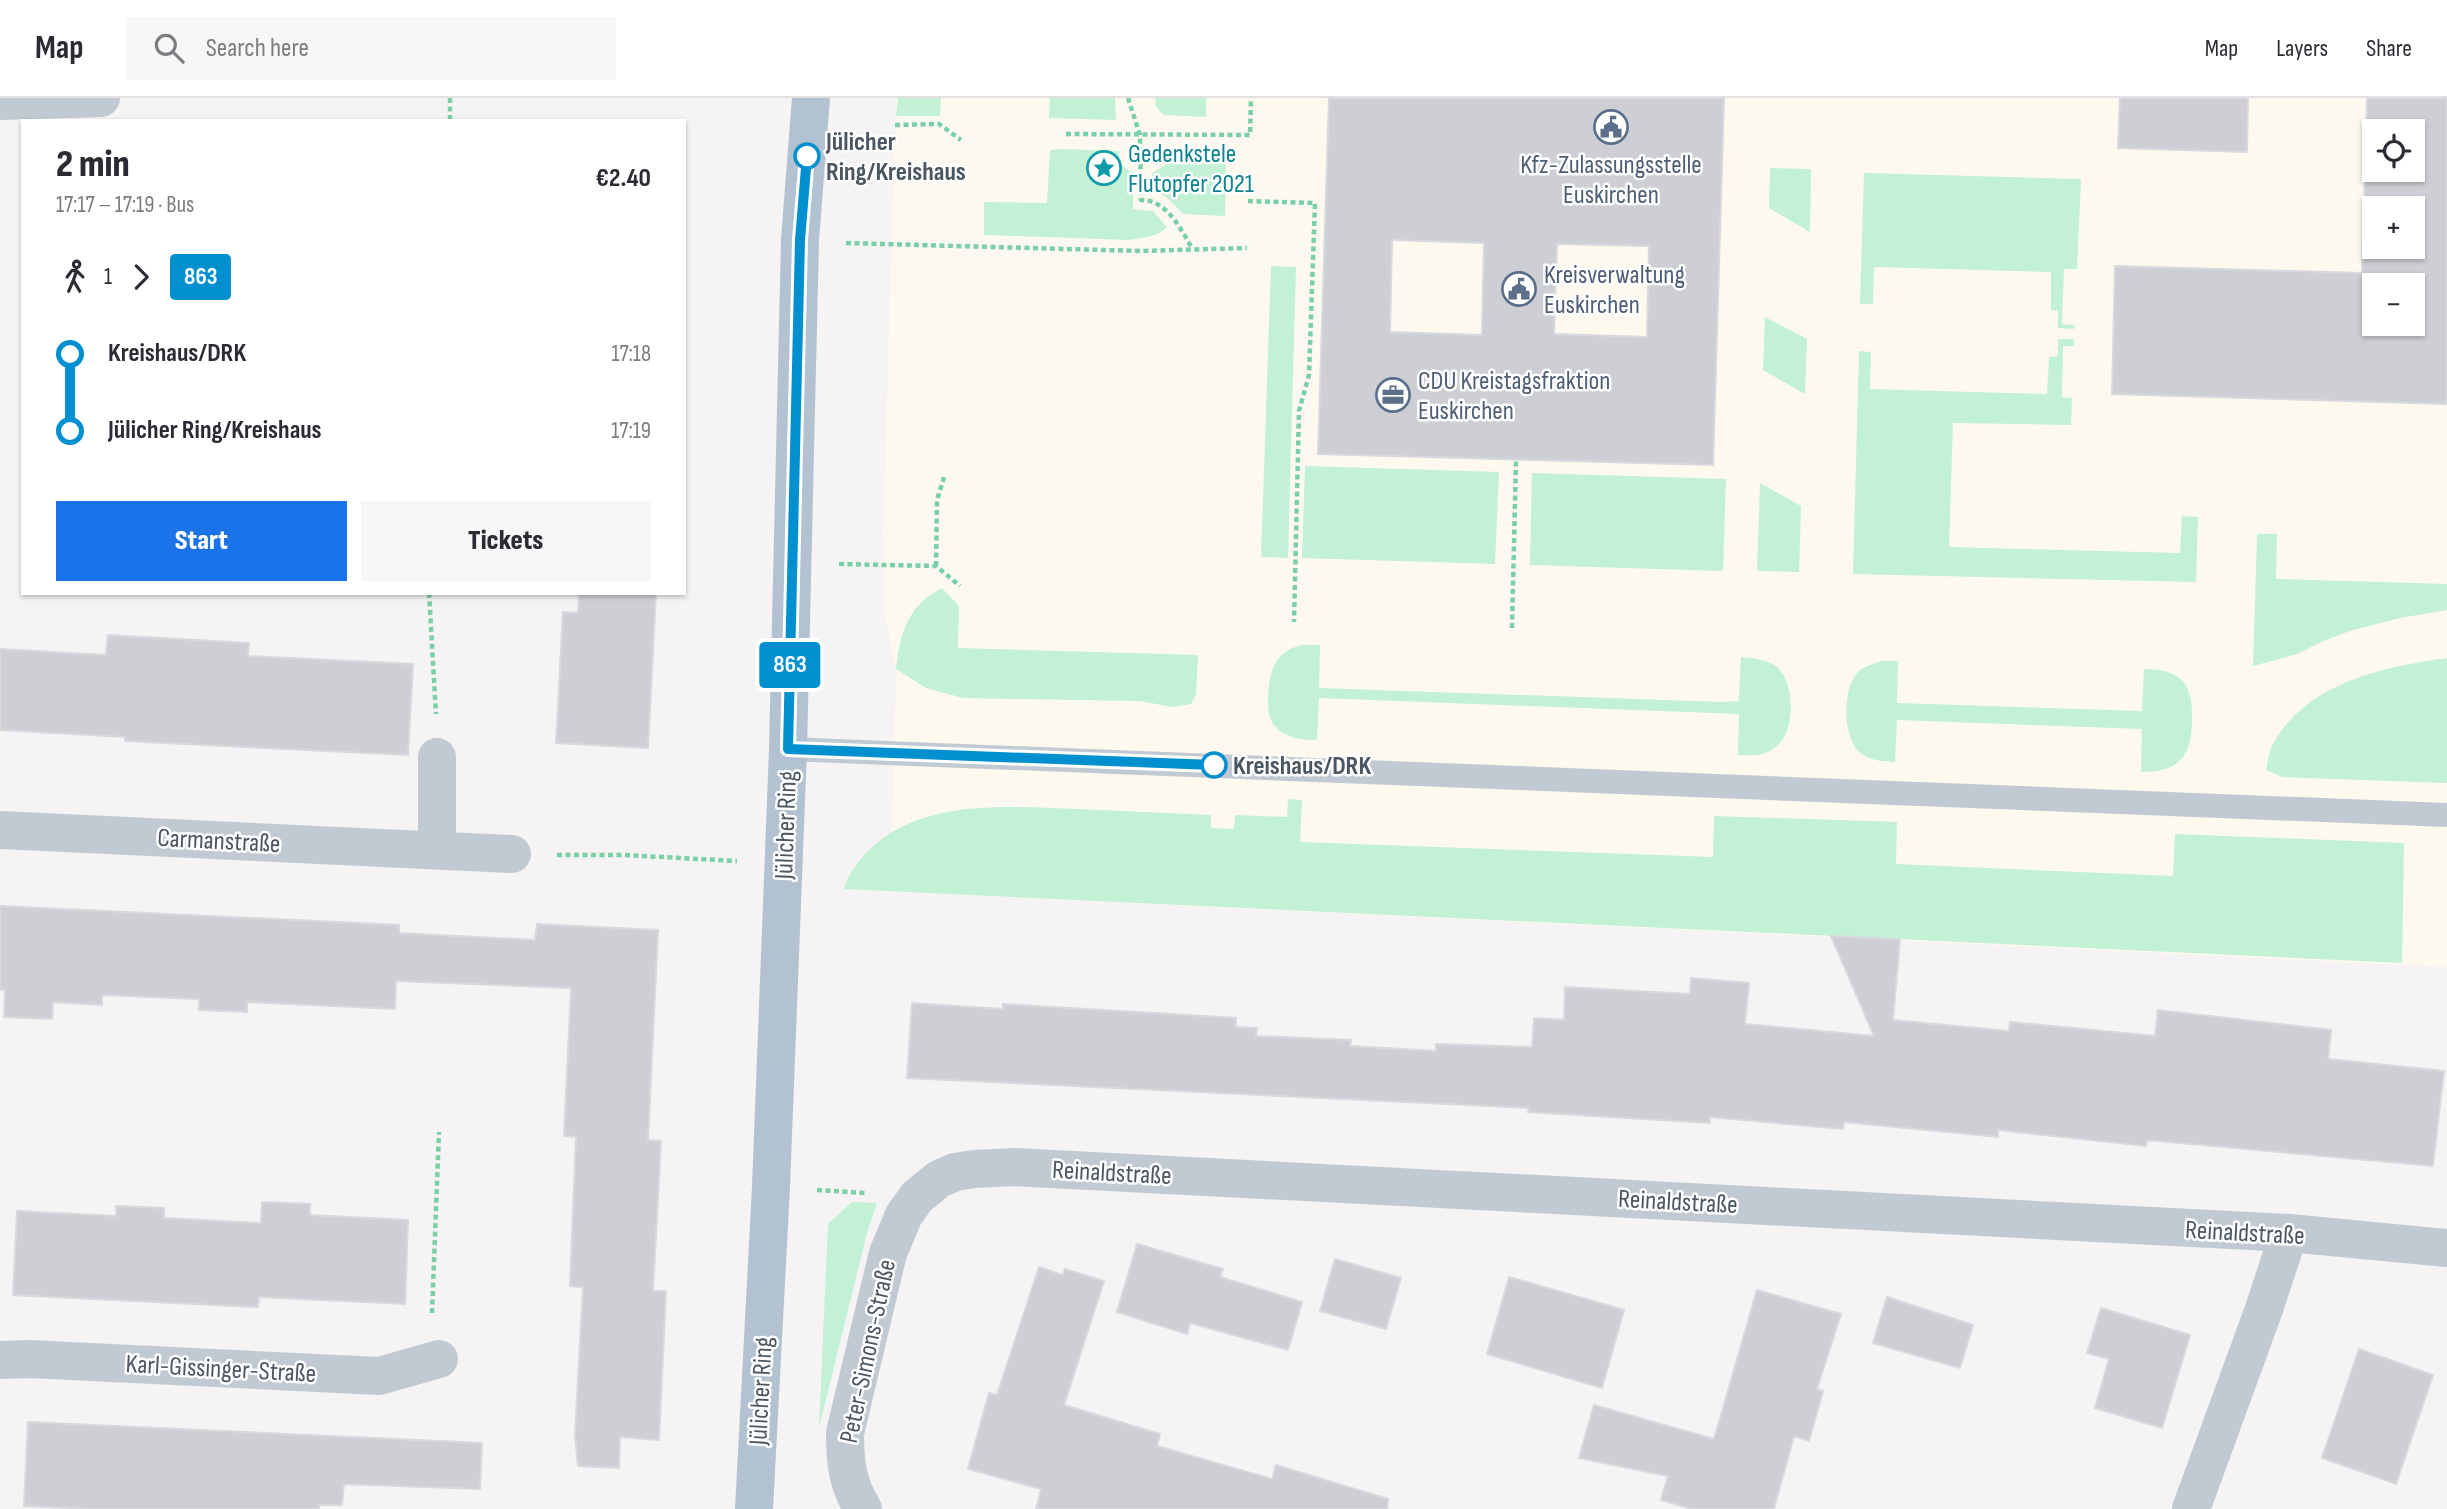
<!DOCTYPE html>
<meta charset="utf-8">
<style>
:root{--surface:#fff;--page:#f7f7f7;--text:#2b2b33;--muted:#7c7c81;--line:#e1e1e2;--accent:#1a73e8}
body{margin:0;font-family:"Sofia Sans Condensed",sans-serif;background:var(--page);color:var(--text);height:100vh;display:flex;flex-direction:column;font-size:26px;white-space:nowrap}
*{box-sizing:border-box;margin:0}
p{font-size:23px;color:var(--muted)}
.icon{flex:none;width:38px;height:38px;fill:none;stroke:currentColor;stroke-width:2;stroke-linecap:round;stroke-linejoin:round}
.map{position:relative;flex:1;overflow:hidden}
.sheet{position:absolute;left:21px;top:21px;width:665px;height:476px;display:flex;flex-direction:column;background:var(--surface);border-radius:0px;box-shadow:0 2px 5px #0004}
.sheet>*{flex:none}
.badge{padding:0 14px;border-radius:5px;font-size:24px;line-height:46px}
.tools{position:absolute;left:2362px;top:21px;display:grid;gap:14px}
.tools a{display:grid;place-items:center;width:63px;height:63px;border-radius:0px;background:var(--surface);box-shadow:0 2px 5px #0004;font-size:35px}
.map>.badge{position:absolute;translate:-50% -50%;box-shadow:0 0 0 4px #fff}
.legs{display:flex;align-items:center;gap:10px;height:77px;padding:0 35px;font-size:23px}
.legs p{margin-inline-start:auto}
.headline{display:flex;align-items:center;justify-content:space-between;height:119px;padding:0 35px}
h1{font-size:38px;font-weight:800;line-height:52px}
.button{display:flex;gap:14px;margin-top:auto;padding:14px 35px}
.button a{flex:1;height:80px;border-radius:0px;background:var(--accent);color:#fff;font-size:28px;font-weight:800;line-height:80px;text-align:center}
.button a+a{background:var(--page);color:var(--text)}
ul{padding:0 35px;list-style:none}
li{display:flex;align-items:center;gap:24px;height:77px;font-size:26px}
li i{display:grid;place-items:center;width:10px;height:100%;margin:0 9px;background:currentColor}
li i::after{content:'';width:18px;height:18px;margin:-9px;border:5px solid;border-radius:50%;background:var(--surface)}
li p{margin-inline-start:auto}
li:first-child i{background:linear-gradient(#0000 50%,currentColor 0)}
li:last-child i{background:linear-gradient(currentColor 50%,#0000 0)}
header{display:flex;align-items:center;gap:42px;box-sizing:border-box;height:98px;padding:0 35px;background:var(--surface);border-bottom:2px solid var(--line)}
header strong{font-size:33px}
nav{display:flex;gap:38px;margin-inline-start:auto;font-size:24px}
.search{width:490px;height:63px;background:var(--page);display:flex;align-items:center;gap:18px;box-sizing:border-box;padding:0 24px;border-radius:0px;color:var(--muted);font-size:26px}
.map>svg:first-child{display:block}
.commercial{fill:#fdf9ef;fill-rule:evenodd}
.green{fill:#c3f1d5}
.building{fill:#cdcfd5;stroke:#d7d9de;stroke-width:2;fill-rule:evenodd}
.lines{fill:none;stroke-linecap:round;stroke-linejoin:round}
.path{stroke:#7ad0a6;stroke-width:4.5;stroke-dasharray:5 3.5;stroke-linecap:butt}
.service{stroke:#c1cad2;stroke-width:24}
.minor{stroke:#c1cad2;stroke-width:38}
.primary{stroke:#b3c2d1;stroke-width:38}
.line-1-casing{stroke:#fff;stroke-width:16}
.line-1{stroke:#0090d0;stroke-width:10}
.stop-1-dot{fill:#fff;stroke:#0090d0;stroke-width:3.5}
.labels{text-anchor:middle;stroke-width:5;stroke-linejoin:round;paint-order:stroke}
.stop-label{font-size:26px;font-weight:bold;fill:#4a5661;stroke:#fff;text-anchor:start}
.culture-label{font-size:26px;fill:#0d838f;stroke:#fff;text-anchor:start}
.service-label{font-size:26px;fill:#4e5e75;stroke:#fff;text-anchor:start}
.street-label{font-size:26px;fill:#4a5661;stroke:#fff}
</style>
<header>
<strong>Map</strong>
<div class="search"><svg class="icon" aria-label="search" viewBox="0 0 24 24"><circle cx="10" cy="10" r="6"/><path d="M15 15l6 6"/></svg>Search here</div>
<nav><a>Map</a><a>Layers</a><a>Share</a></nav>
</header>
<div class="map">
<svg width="2447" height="1411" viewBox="0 0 2447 1411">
<rect width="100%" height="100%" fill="#f5f3f3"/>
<path class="commercial" d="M 896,0 L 2447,0 L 2447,869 L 844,791 L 858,764 L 874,747 L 892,734 L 896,571 L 884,514 L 883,432 ZM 2375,33 L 2413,33 L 2413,72 L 2375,72 ZM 2375,110 L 2413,110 L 2413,149 L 2375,149 ZM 2375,187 L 2413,187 L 2413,226 L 2375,226 Z"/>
<path class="green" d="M 898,0 L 941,0 L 940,18 L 896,18 Z
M 1050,0 L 1115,0 L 1116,22 L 1049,20 Z
M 1155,0 L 1206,0 L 1206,19 L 1164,17 L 1156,9 Z
M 1059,51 L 1119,53 C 1119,63 1123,72 1133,74 L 1133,111 L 1153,113 L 1167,129 C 1158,139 1142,140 1129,142 L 984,137 L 984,104 L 1047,105 L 1050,52 Z
M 1168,54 L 1226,55 L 1225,118 L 1183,116 L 1165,98 L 1153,93 L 1152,75 L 1165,67 Z
M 1770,70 L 1811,71 L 1810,134 L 1769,110 Z
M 1864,75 L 2081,81 L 2077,171 L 2064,171 L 2062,226 L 2075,227 L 2074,231 L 2058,230 L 2058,213 L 2051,212 L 2051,174 L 1874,169 L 1873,206 L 1860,206 Z
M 1271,168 L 1296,169 L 1288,460 L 1261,459 Z
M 1765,219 L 1807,241 L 1805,296 L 1763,272 Z
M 2058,241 L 2074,241 L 2074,248 L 2063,248 L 2062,299 L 2072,300 L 2071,327 L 1953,325 L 1949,449 L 2180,455 L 2182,418 L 2198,419 L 2196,484 L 1853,476 L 1859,253 L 1871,254 L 1870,291 L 2047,296 L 2049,259 L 2058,258 Z
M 1305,368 L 1499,374 L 1495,466 L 1302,460 Z
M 1532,375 L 1726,381 L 1723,473 L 1530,467 Z
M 1760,385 L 1801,408 L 1799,474 L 1757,473 Z
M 2257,436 L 2277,436 L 2276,481 L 2447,486 L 2447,512 L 2400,520 L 2353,532 L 2323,543 L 2297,556 L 2253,568 Z
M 942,490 L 959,508 L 958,550 L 1198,557 L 1196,597 L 1191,606 L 1172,609 L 1140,603 L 963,600 L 926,590 L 896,571 C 900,535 908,507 942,490 Z
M 1303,547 L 1320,547 L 1319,590 L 1722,604 L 1739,603 L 1741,559 C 1754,560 1766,561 1777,569 C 1795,584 1795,630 1779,646 C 1767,658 1754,658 1738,657 L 1739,616 L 1319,600 L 1317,642 C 1301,642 1284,640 1273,626 C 1268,618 1268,608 1268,599 C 1269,574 1275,552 1303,547 Z
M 2447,560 L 2447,685 L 2282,679 L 2266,672 C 2268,663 2269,653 2273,646 C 2307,584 2384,569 2447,560 Z
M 1882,563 L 1898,563 L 1897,605 L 2142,613 L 2144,571 C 2180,571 2193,585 2192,620 C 2192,658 2180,674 2141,674 L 2142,631 L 1897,622 L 1895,664 C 1884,663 1872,663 1863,657 C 1842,644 1842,592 1857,575 C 1863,568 1873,566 1882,563 Z
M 1288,701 L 1302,702 L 1300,744 L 1713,759 L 1714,718 L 1897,724 L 1896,766 L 2173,778 L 2175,736 L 2404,745 L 2402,865 L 844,791 C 848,777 856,766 866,755 C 920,699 1007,709 1078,711 C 1122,713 1167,715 1211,717 L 1211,730 L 1234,731 L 1235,717 L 1287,719 Z
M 852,1104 L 877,1105 L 867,1135 L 819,1330 L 828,1126 Z"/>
<path class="building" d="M 1329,0 L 1724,0 L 1713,367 L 1318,356 ZM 1392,142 L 1484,145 L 1482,237 L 1390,234 ZM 1557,146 L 1649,148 L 1647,239 L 1554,236 Z
M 2120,0 L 2248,0 L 2247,54 L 2118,50 Z
M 2367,0 L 2447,0 L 2447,306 L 2112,296 L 2115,168 L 2362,175 ZM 2375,33 L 2413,33 L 2413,72 L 2375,72 ZM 2375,110 L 2413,110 L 2413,149 L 2375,149 ZM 2375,187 L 2413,187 L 2413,226 L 2375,226 Z
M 579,495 L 656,495 L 648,650 L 556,645 L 563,514 L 578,515 Z
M 108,537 L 249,545 L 248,558 L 413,566 L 408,657 L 125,643 L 125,639 L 0,632 L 0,551 L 106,557 Z
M 0,808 L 399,827 L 399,835 L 535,842 L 537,826 L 658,832 L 648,1042 L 661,1043 L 653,1193 L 666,1193 L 659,1342 L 620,1339 L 619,1370 L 578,1368 L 575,1337 L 583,1189 L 570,1188 L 576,1039 L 564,1038 L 571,890 L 396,883 L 395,911 L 247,904 L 247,914 L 199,912 L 199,901 L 102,897 L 102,907 L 53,904 L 52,921 L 4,919 L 5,892 L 0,892 Z
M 1831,838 L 1900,841 L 1893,922 L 2009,933 L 2010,924 L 2155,938 L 2158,912 L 2331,932 L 2328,961 L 2444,973 L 2433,1068 L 2147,1042 L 2146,1048 L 1998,1032 L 1998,1039 L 1844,1024 L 1843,1031 L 1710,1019 L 1710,1025 L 1528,1014 L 1529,1010 L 907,980 L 912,905 L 1003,911 L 1003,906 L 1236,920 L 1236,929 L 1257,930 L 1256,938 L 1351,942 L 1350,948 L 1436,953 L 1436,946 L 1532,949 L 1534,920 L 1564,922 L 1565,889 L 1690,896 L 1691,880 L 1749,885 L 1745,926 L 1874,938 Z
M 262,1104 L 310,1106 L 310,1117 L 408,1122 L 405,1206 L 259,1199 L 258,1209 L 13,1197 L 17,1113 L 116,1118 L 116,1108 L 141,1109 L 164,1110 L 164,1120 L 261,1125 Z
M 1137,1146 L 1223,1171 L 1220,1179 L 1302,1204 L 1288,1252 L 1190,1225 L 1187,1236 L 1117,1214 Z
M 1335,1161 L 1401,1180 L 1386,1231 L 1320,1213 Z
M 1039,1169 L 1063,1177 L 1065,1171 L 1104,1183 L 1064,1307 L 1160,1336 L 1157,1348 L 1272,1381 L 1276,1367 L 1388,1401 L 1387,1411 L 1036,1411 L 1041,1391 L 968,1371 L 989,1295 L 997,1297 Z
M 1509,1179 L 1624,1212 L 1602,1290 L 1487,1256 Z
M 1757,1192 L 1841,1216 L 1817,1291 L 1823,1293 L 1809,1343 L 1794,1338 L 1774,1411 L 1692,1411 L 1661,1402 L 1668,1378 L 1579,1360 L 1594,1307 L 1714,1341 Z
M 1887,1199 L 1973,1227 L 1960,1270 L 1873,1245 Z
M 2101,1210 L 2190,1237 L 2162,1330 L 2095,1310 L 2109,1261 L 2087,1255 Z
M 2359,1251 L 2433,1277 L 2396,1386 L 2322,1360 Z
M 28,1324 L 482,1345 L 480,1391 L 344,1386 L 342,1407 L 319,1407 L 319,1411 L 91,1411 L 24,1408 Z"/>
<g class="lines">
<path class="path" d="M 450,0 L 450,23
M 1128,0 L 1140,37 L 1141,102 C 1167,102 1180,130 1192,150
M 895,27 L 939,26 L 961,42
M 1066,36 L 1250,37 L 1251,0
M 1248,103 L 1315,105 L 1309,277 L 1299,313 L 1294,524
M 846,145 L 1141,153 L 1247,150
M 839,466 L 936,468 L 960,488
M 936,468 L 937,402 L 945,376
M 429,495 L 436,616
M 1512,530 L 1516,361
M 557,757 L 624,757 L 737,763
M 817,1092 L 865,1095
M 432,1215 L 439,1034"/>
<path class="service" d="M 788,651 L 2447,717"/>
<path class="minor" d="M 0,3 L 101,0
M 437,659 L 437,752
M 0,732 L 512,756
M 0,1262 L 29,1261 L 379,1278 L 439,1261
M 863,1411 C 847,1386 845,1363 845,1335 L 888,1155 L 904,1117 L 917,1099 L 939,1081 L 955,1074 L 974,1071 L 1014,1069 L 2289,1135 L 2447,1150
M 2191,1411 L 2264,1211 L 2289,1135"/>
<path class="primary" d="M 754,1411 L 771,1089 L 788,651 L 800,142 L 811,0"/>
</g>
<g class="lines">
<g class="line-1-casing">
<path id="line-1" d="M 807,58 L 800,142 L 788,651 L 1214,667"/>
</g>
<use href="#line-1" class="line-1"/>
</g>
<defs>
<g id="civic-ring" transform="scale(1.75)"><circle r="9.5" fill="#fff" stroke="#5c6f8a" stroke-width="1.5"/><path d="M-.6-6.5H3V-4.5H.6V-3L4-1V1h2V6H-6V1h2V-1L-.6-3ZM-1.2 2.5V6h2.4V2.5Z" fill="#5c6f8a"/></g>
<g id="sight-ring" transform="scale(1.75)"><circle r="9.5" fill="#fff" stroke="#0f9aa8" stroke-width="1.5"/><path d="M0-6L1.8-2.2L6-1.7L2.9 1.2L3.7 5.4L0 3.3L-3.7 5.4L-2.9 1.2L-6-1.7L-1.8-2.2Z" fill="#0f9aa8"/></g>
<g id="office-ring" transform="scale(1.75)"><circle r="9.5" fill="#fff" stroke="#5c6f8a" stroke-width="1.5"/><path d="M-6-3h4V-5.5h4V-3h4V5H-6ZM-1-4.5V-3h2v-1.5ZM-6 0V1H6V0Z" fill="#5c6f8a"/></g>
</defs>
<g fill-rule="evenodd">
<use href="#civic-ring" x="1611" y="29"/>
<use href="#sight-ring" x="1104" y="70"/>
<use href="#civic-ring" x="1519" y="191"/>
<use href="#office-ring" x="1393" y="297"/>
</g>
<g class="stop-1-dot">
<circle cx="807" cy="58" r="12"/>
<circle cx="1214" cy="667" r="12"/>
</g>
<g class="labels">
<g class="stop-label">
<text x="826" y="52">Jülicher<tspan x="826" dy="30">Ring/Kreishaus</tspan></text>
<text x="1233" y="676">Kreishaus/DRK</text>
</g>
<g class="culture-label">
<text x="1128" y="64">Gedenkstele<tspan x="1128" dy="30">Flutopfer 2021</tspan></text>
</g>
<g class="service-label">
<text x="1611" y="75" text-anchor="middle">Kfz-Zulassungsstelle<tspan x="1611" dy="30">Euskirchen</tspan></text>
<text x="1544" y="185">Kreisverwaltung<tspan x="1544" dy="30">Euskirchen</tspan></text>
<text x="1418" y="291">CDU Kreistagsfraktion<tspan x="1418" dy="30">Euskirchen</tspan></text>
</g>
<g class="street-label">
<text transform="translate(785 727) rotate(-88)" y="9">Jülicher Ring</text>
<text transform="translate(219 742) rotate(3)" y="9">Carmanstraße</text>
<text transform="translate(1112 1074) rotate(3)" y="9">Reinaldstraße</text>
<text transform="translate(1678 1103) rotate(3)" y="9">Reinaldstraße</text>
<text transform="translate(2245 1134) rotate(3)" y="9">Reinaldstraße</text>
<text transform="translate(867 1253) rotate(-78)" y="9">Peter-Simons-Straße</text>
<text transform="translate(221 1270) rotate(3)" y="9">Karl-Gissinger-Straße</text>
<text transform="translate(760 1293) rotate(-87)" y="9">Jülicher Ring</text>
</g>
</g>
</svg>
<div class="tools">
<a><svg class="icon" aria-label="locate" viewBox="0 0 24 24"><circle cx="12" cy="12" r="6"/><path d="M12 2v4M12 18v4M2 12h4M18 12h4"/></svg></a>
<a>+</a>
<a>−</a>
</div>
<b class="badge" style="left:790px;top:567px;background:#0090d0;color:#fff">863</b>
<section class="sheet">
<div class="headline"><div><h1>2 min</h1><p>17:17 – 17:19 · Bus</p></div><b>€2.40</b></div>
<div class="legs"><svg class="icon" aria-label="walk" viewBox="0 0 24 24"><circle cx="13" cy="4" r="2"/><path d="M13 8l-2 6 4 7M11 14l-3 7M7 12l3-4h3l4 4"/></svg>1<svg class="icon" aria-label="forward" viewBox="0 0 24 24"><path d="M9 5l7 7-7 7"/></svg><b class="badge" style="background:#0090d0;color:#fff">863</b></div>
<ul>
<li><i style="color:#0090d0"></i><b>Kreishaus/DRK</b><p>17:18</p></li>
<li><i style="color:#0090d0"></i><b>Jülicher Ring/Kreishaus</b><p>17:19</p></li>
</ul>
<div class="button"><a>Start</a><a>Tickets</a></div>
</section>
</div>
